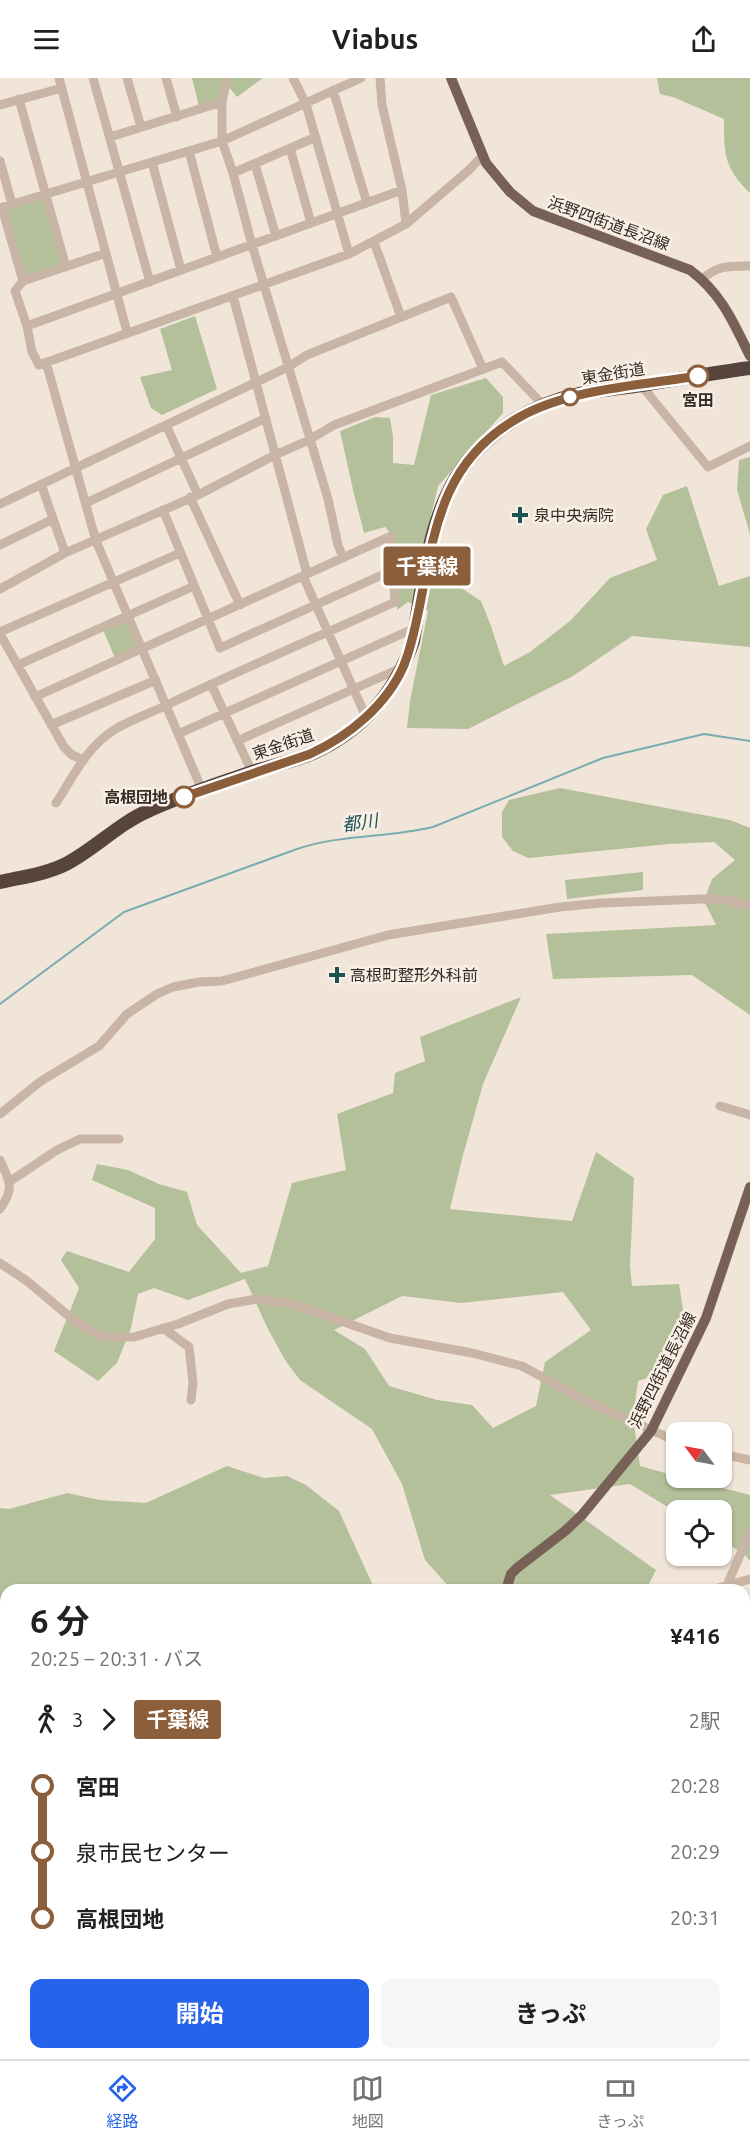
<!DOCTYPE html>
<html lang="ja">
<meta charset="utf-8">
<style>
:root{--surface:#fff;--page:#f6f6f6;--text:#202124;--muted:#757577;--line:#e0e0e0;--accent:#2563eb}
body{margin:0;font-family:Ubuntu,"Noto Sans JP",sans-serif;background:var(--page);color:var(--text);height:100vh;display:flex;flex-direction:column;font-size:22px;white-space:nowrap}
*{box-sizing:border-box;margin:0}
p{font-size:20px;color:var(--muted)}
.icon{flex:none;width:33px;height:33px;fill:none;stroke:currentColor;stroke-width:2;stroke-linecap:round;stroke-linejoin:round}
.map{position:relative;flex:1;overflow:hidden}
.drawer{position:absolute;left:0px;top:1506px;width:750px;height:476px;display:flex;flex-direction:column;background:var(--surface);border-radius:18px 18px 0 0;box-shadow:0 2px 4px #0004}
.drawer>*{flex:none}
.badge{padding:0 12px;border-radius:4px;font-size:21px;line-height:39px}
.needle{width:39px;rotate:302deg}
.buttons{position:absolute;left:666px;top:1344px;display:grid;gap:12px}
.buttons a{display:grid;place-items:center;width:66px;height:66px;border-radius:12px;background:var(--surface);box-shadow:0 2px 4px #0004;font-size:30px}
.map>.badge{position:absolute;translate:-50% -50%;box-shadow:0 0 0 3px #fff}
.legs{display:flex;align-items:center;gap:9px;height:66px;padding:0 30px;font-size:20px}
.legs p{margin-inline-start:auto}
.headline{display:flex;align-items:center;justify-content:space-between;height:102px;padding:0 30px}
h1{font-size:33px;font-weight:700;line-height:45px}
.cta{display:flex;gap:12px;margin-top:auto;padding:12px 30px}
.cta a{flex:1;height:69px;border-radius:12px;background:var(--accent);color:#fff;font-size:24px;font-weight:700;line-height:69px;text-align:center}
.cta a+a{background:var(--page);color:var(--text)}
ul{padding:0 30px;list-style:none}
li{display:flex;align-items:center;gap:21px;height:66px;font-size:22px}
li i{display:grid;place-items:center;width:9px;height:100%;margin:0 8px;background:currentColor}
li i::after{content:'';width:15px;height:15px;margin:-8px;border:4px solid;border-radius:50%;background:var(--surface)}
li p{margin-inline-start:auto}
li:first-child i{background:linear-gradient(#0000 50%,currentColor 0)}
li:last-child i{background:linear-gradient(currentColor 50%,#0000 0)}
header{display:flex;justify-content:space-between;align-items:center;height:78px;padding:0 30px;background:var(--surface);font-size:27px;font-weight:700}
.dock{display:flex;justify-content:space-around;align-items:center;height:84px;border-top:2px solid var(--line);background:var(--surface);font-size:16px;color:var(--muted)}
.dock a{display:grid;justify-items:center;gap:3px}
.dock .selected{color:var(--accent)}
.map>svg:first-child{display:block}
.green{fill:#b4c099;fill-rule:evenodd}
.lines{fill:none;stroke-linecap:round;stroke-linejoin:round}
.stream{stroke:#78adae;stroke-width:2}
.minor{stroke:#c9b5a5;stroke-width:9}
.major{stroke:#776157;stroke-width:10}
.highway{stroke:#56443d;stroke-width:14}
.line-1-casing{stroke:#fff;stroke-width:14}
.line-1{stroke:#8b5e3c;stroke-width:9}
.stop-1-dot{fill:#fff;stroke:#8b5e3c;stroke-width:3}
.poi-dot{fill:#1c5456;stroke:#f9efe5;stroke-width:2}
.labels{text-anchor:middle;stroke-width:5;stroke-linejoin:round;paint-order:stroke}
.street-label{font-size:16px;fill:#352b26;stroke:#f9efe5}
.stop-label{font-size:16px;font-weight:bold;fill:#352b26;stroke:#f9efe5}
.poi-label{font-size:16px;fill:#352b26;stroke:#f9efe5;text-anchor:start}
.water-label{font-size:18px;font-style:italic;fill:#1c5456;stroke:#f9efe5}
</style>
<header><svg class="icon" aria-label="menu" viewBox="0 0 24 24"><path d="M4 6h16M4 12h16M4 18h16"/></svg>Viabus<svg class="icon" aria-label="share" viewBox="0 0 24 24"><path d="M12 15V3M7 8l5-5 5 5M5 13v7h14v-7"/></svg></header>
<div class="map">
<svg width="750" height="1981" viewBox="0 0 750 1981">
<rect width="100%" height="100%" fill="#f1e5d9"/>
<path class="green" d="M 192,0 L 263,0 L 237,19 L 224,3 L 219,19 L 216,24 L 199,28 Z
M 657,0 L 750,0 L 750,115 C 724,90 724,76 724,41 L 673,19 L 660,16 Z
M 41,121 L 47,124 L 63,184 L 60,189 L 28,198 L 24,195 L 7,133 L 9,130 Z
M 195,238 L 217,311 L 162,337 L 151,330 L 140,299 L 172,292 L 160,251 Z
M 486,300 L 503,319 L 503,335 L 438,408 L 426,458 L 444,469 L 452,504 L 481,523 L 491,548 L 504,588 L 530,574 L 570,543 L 610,500 L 657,482 L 646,451 L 663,417 L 687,408 L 719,508 L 750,498 L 750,569 L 632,558 L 573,598 L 468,651 L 407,650 L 410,623 L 428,533 L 408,524 L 397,532 L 397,480 L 395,460 L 385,449 L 364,455 L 354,416 L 340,353 L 375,339 L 390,340 L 393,358 L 393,385 L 414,387 L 431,317 Z
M 750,379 L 750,464 L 750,456 L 737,412 L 739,382 Z
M 128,540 L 140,569 L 115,580 L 103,552 Z
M 560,710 L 730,742 L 750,750 L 750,937 L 692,897 L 553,901 L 546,856 L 716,847 L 704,823 L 712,801 L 735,782 L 714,764 L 669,766 L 528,780 L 513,773 L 502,759 L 502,734 L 509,722 Z
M 643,794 L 643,812 L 567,821 L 565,802 Z
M 521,919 L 483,1006 L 462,1081 L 450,1131 L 572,1143 L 596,1074 L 634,1100 L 630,1188 L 632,1208 L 679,1206 L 687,1256 L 664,1294 L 638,1303 L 633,1340 L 640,1388 L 676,1398 L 676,1400 L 684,1400 L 750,1417 L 750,1483 L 744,1476 L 722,1462 L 722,1432 L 676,1432 L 676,1434 L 630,1406 L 550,1417 L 656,1492 L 646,1512 L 452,1512 L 425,1482 L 402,1406 L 372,1351 L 300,1302 L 285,1282 L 267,1249 L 245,1201 L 188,1222 L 154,1210 L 138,1216 L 131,1250 L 117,1285 L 98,1303 L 54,1273 L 79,1210 L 61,1182 L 67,1173 L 129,1194 L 155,1161 L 155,1130 L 92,1102 L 97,1086 L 128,1092 L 159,1106 L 187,1114 L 197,1147 L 241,1195 L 268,1188 L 292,1105 L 346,1092 L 337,1036 L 393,1015 L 395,995 L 425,983 L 420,959 ZM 563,1214 L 591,1252 L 545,1284 L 536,1328 L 493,1350 L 472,1327 L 437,1322 L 389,1308 L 365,1271 L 334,1252 L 402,1218 L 461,1225 Z
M 227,1388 L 264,1400 L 287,1398 L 306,1407 L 339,1433 L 375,1512 L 6,1512 L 6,1753 L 0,1747 L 0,1430 L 9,1431 L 67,1415 L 100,1422 L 146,1425 Z
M 744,1590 L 750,1591 L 750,1761 L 744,1765 Z
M 0,1754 L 6,1760 L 6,1976 L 350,1976 L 331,1981 L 0,1981 Z
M 744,1815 L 750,1816 L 750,1901 L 744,1899 Z
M 389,1976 L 609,1976 L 611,1981 L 393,1981 Z"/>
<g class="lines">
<path class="stream" d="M 0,926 L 124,834 L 297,771 C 341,756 388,760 433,749 L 603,680 L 704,656 L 750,663"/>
<path class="minor" d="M 59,0 L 127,254
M 93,0 L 150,204
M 127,0 L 141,49
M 166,0 L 177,39
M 227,0 L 222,24 L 222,63 L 233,95 L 252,167 L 328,421 L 338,467 L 343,480
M 293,0 L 306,26 L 349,176
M 380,0 L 382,27 L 402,112 L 406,146
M 333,12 L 367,125
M 19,21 L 66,189
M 0,27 L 62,10
M 110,59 L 222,24
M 290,70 L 311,145
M 189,73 L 217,179
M 0,83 L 12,126
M 152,84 L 181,192
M 255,86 L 276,158
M 233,95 L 316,59
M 0,130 L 222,63 L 361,0
M 2,130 L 23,203
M 374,164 L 401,239
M 106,175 L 23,203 L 15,213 L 27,248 L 32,274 L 39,287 L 349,176 L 406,146 L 469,92 L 483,77
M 702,202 C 715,187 732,188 750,188
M 233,218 L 307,496
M 27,248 L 402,112
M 46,284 L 96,463 L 202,712
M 641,307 L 708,389 L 750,368
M 166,347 L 198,417
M 41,406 L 65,475
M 190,419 L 240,527
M 86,425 L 266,340
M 0,426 L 288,289 L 307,277 L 451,219 L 483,291
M 163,432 L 220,570 L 393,492
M 0,467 L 53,441
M 303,498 L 366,639
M 0,511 L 65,475 L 198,417 L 275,377 L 309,362 L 334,347 L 502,284 L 544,328
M 0,554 L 180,475
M 0,556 L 64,669 L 72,677 L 84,682
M 18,587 L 194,508
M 211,606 L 252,694
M 35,619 L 391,458 L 395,524 C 320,558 244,590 169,626 C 145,638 121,644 101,662 C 82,679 70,704 56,725
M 51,647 L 156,602
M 178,656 L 415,550
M 237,663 L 401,590
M 720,1028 L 750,1037
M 0,1036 L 41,1003 L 99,968 L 127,936 L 157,916 L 173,909 L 199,904 L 222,903 L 388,857 L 560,829 L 602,825 L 702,821 L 722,821 L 750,828
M 0,1082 C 10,1105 15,1109 0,1131
M 9,1104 L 57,1072 L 80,1061 L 119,1061
M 0,1185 L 27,1203 L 76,1244 L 103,1259 L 134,1259 L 178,1246 L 228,1226 L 257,1221 L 292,1226 L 390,1260 L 472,1275 L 522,1288 L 586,1323 L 676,1363
M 163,1250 L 189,1269 L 193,1305 L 191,1322
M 722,1376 L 750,1382
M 727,1507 L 750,1454
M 711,1512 L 750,1501
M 609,1976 L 611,1981"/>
<path class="major" d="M 451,0 L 486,85 L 510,114 L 533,133 L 690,192 C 722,216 733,244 750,278
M 506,1512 L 511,1496 L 517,1490 L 565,1453 L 582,1437 L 651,1353 L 706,1240 L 750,1109
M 562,1981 L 563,1976"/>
<path class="highway" d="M 0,804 C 22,799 46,796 66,786 C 95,771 119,745 150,732 C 183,717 218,706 252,694 C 272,688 294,683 313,675 C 362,653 396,614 413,563 C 421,517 427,459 447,417 C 471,364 523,328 579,316 C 600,312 621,310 642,307 C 678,301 714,295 750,290"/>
</g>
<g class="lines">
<g class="line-1-casing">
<path id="line-1" d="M 184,719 L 310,676 C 349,658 387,627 404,587 C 412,567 416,546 420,526 C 435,449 443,383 518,340 C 568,311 642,307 698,298"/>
</g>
<use href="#line-1" class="line-1"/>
</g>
<g class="stop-1-dot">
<circle cx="698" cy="298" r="10"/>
<circle cx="570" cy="319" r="8"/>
<circle cx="184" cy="719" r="10"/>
</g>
<g class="poi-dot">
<path d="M517 428h6v6h6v6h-6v6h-6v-6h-6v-6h6z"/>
<path d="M334 888h6v6h6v6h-6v6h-6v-6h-6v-6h6z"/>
</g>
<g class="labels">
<g class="street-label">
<text transform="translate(609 145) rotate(20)" y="6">浜野四街道長沼線</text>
<text transform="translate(613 295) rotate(-9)" y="6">東金街道</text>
<text transform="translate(283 666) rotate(-19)" y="6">東金街道</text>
<text transform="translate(662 1292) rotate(-63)" y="6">浜野四街道長沼線</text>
</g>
<g class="stop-label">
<text x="698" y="328">宮田</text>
<text x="168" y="725" text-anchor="end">高根団地</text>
</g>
<g class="poi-label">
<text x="534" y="443">泉中央病院</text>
<text x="350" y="903">高根町整形外科前</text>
</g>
<g class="water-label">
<text transform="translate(360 745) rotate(-8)" y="6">都川</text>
</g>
</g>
</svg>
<div class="buttons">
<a><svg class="needle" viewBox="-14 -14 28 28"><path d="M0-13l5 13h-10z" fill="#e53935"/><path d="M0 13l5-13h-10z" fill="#757577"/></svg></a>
<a><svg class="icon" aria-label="locate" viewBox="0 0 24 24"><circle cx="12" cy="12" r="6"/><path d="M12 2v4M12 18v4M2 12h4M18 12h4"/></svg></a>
</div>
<b class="badge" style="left:427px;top:488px;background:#8b5e3c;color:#fff">千葉線</b>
<section class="drawer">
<div class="headline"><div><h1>6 分</h1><p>20:25 – 20:31 · バス</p></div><b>¥416</b></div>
<div class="legs"><svg class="icon" aria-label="walk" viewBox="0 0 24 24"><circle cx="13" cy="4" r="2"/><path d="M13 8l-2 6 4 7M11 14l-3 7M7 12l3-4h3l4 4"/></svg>3<svg class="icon" aria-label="forward" viewBox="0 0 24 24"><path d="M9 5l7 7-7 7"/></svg><b class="badge" style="background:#8b5e3c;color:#fff">千葉線</b><p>2駅</p></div>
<ul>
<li><i style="color:#8b5e3c"></i><b>宮田</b><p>20:28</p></li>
<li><i style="color:#8b5e3c"></i><span>泉市民センター</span><p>20:29</p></li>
<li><i style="color:#8b5e3c"></i><b>高根団地</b><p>20:31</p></li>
</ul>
<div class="cta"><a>開始</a><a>きっぷ</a></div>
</section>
</div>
<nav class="dock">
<a class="selected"><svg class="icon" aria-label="directions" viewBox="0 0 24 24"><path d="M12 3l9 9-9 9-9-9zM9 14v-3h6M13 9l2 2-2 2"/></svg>経路</a>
<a><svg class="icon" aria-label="map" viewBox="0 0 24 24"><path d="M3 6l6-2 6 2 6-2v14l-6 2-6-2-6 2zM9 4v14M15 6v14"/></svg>地図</a>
<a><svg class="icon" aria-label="tickets" viewBox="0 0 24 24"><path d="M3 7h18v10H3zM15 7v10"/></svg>きっぷ</a>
</nav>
